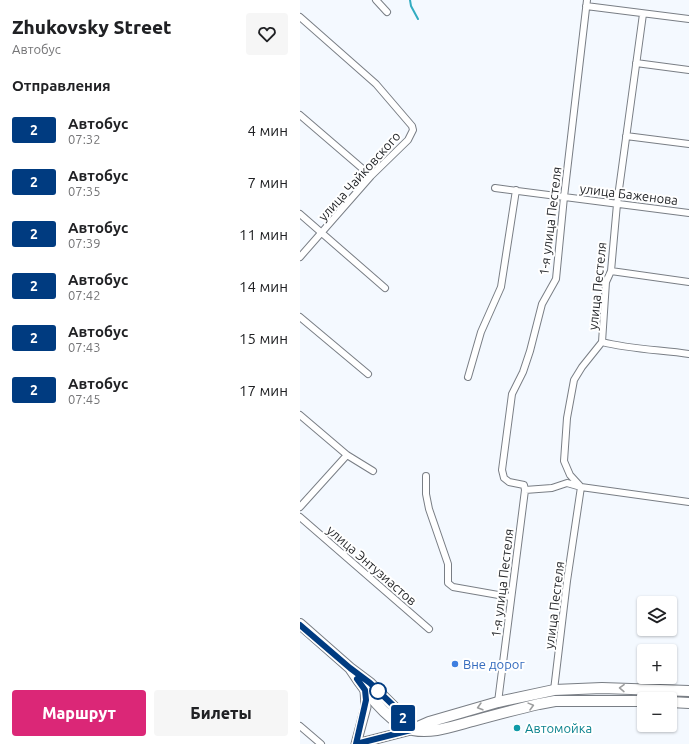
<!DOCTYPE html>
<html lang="ru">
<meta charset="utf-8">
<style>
:root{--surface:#fff;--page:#f6f6f6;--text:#202124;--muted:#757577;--accent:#db2777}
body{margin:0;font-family:Ubuntu,sans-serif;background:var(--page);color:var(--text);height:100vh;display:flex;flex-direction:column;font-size:15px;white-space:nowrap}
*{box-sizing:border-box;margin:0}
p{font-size:13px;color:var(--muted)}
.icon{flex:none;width:22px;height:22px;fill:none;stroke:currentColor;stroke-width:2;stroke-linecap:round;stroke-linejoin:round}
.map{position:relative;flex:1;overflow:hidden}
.details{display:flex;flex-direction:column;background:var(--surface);width:300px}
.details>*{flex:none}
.badge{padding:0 8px;border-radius:3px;font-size:14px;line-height:26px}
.buttons{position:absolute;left:337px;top:596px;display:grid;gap:8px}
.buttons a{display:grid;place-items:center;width:40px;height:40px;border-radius:4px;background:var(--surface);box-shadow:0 1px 3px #0004;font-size:20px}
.map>.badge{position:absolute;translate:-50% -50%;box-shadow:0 0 0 2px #fff}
h2{padding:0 12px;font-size:15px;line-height:36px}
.round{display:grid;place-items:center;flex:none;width:42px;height:42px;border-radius:4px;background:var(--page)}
.summary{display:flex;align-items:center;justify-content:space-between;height:68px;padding:0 12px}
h1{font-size:19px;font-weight:800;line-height:30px}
.primary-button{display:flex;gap:8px;margin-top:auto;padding:8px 12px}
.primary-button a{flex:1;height:46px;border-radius:4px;background:var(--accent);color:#fff;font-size:16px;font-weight:800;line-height:46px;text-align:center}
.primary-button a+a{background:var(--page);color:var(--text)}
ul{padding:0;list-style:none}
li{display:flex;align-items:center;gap:12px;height:52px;padding:0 12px}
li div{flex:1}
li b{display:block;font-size:15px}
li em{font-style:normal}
li .badge{min-width:44px;font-weight:700;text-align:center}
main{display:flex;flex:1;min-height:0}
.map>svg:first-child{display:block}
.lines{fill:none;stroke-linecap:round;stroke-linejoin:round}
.stream{stroke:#32acc1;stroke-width:2}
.minor-casing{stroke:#797e85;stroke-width:8}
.secondary-casing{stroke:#797e85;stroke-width:11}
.primary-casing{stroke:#797e85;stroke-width:12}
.minor{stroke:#fff;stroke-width:6}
.secondary{stroke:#fff;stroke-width:9}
.primary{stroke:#fff;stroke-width:10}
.oneway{stroke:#9d9e9f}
.line-casing{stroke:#fff;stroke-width:9}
.line{stroke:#003b80;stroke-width:6}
.shop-dot{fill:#3f7fe0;stroke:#fff;stroke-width:1.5}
.stop-dot{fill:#fff;stroke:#003b80;stroke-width:2}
.culture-dot{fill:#0f9aa8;stroke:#fff;stroke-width:1.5}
.labels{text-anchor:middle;stroke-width:4;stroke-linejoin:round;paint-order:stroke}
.street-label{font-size:13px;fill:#25272a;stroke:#fff}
.shop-label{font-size:13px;fill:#366cbe;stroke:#fff;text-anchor:start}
.culture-label{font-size:13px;fill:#0d838f;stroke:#fff;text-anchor:start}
</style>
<main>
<section class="details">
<div class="summary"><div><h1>Zhukovsky Street</h1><p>Автобус</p></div><a class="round"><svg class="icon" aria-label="heart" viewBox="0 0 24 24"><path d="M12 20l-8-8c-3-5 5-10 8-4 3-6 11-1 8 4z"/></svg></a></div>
<h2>Отправления</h2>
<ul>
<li><span class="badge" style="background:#003b80;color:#fff">2</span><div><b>Автобус</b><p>07:32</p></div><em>4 мин</em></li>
<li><span class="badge" style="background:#003b80;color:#fff">2</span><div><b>Автобус</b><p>07:35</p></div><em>7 мин</em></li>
<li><span class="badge" style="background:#003b80;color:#fff">2</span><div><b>Автобус</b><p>07:39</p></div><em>11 мин</em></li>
<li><span class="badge" style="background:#003b80;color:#fff">2</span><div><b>Автобус</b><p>07:42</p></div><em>14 мин</em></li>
<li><span class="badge" style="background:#003b80;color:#fff">2</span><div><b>Автобус</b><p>07:43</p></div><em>15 мин</em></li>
<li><span class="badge" style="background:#003b80;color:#fff">2</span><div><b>Автобус</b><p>07:45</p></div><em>17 мин</em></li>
</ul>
<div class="primary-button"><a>Маршрут</a><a>Билеты</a></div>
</section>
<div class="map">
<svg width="389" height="744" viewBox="0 0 389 744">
<rect width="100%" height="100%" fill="#f4f9ff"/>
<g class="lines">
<path class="stream" d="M 110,0 L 111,6 L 118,19"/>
<g class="minor-casing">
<path id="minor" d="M 76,0 L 87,12
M 287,0 L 264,197 L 256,279 L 242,304 L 230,351 L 223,372 L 212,394 L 202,470 L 204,478 L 209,482 L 224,485 L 225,490 L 252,488 L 267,483 L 281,487 L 389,502
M 286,6 L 389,19
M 0,17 L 76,84 L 112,126 L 113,130 L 108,140 L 71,176 L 0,257
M 336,63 L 389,70
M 0,115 L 71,176
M 326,136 L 389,144
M 195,188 L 389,213
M 0,214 L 85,288
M 311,271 L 389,282
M 0,317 L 68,374
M 302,342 C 329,349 361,350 389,354
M 168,377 L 181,332 L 201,287 L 216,190
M 0,415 L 47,455 L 73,471
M 126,476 L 126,494 L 129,509 L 148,564 L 148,583 L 153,587 L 210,597
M 0,507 L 47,455
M 0,517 L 129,629
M 254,690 L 267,581 L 281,487 L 270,475 L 264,461 L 267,418 L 274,380 L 282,367 L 302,342 L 306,282 L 311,271 L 317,204 L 343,14
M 198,702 L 225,490
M 0,726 L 21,744"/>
</g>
<g class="secondary-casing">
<path id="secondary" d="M 56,744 L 111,730
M 56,744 L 66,707 L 65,690"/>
</g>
<g class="primary-casing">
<path id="primary" d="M 0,624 L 50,668 L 70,683 L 97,710 L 110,728
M 50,668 C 63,688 88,724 113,730 C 133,734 153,726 173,721 C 195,715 217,709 239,704 L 255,701 L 344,701
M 370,702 L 389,703
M 113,729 L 129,722 L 198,702 L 254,690 L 302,688 L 389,691"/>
</g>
<use href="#minor" class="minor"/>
<use href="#secondary" class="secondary"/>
<use href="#primary" class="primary"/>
</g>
<defs><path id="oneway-chevron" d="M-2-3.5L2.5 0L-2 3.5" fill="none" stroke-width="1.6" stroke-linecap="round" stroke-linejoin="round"/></defs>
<g class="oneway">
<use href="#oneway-chevron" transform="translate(322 688) rotate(-179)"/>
<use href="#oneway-chevron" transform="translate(231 706) rotate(-15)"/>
<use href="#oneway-chevron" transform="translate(180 707) rotate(164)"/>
</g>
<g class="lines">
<g class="line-casing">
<path id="line" d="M 0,625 L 50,668 L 70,683 L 98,710 L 111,730 L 56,744 L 66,700 L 65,690 L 57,679"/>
</g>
<use href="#line" class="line"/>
</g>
<circle class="shop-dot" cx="155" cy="664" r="4"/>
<circle class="stop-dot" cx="78" cy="691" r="8"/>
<circle class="culture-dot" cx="217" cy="728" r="4"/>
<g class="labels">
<g class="street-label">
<text transform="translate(59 176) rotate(-48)" y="5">улица Чайковского</text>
<text transform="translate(329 194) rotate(7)" y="5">улица Баженова</text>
<text transform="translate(250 221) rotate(-83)" y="5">1-я улица Пестеля</text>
<text transform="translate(297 286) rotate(-84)" y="5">улица Пестеля</text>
<text transform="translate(72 565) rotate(41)" y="5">улица Энтузиастов</text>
<text transform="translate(202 583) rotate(-83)" y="5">1-я улица Пестеля</text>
<text transform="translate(254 605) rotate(-83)" y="5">улица Пестеля</text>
</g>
<g class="shop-label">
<text x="163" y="669">Вне дорог</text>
</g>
<g class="culture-label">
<text x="225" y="733">Автомойка</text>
</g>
</g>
</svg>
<div class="buttons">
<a><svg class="icon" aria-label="layers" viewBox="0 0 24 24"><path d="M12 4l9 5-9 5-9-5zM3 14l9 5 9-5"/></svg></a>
<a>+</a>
<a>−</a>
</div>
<b class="badge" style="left:103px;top:718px;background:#003b80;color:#fff">2</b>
</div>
</main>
